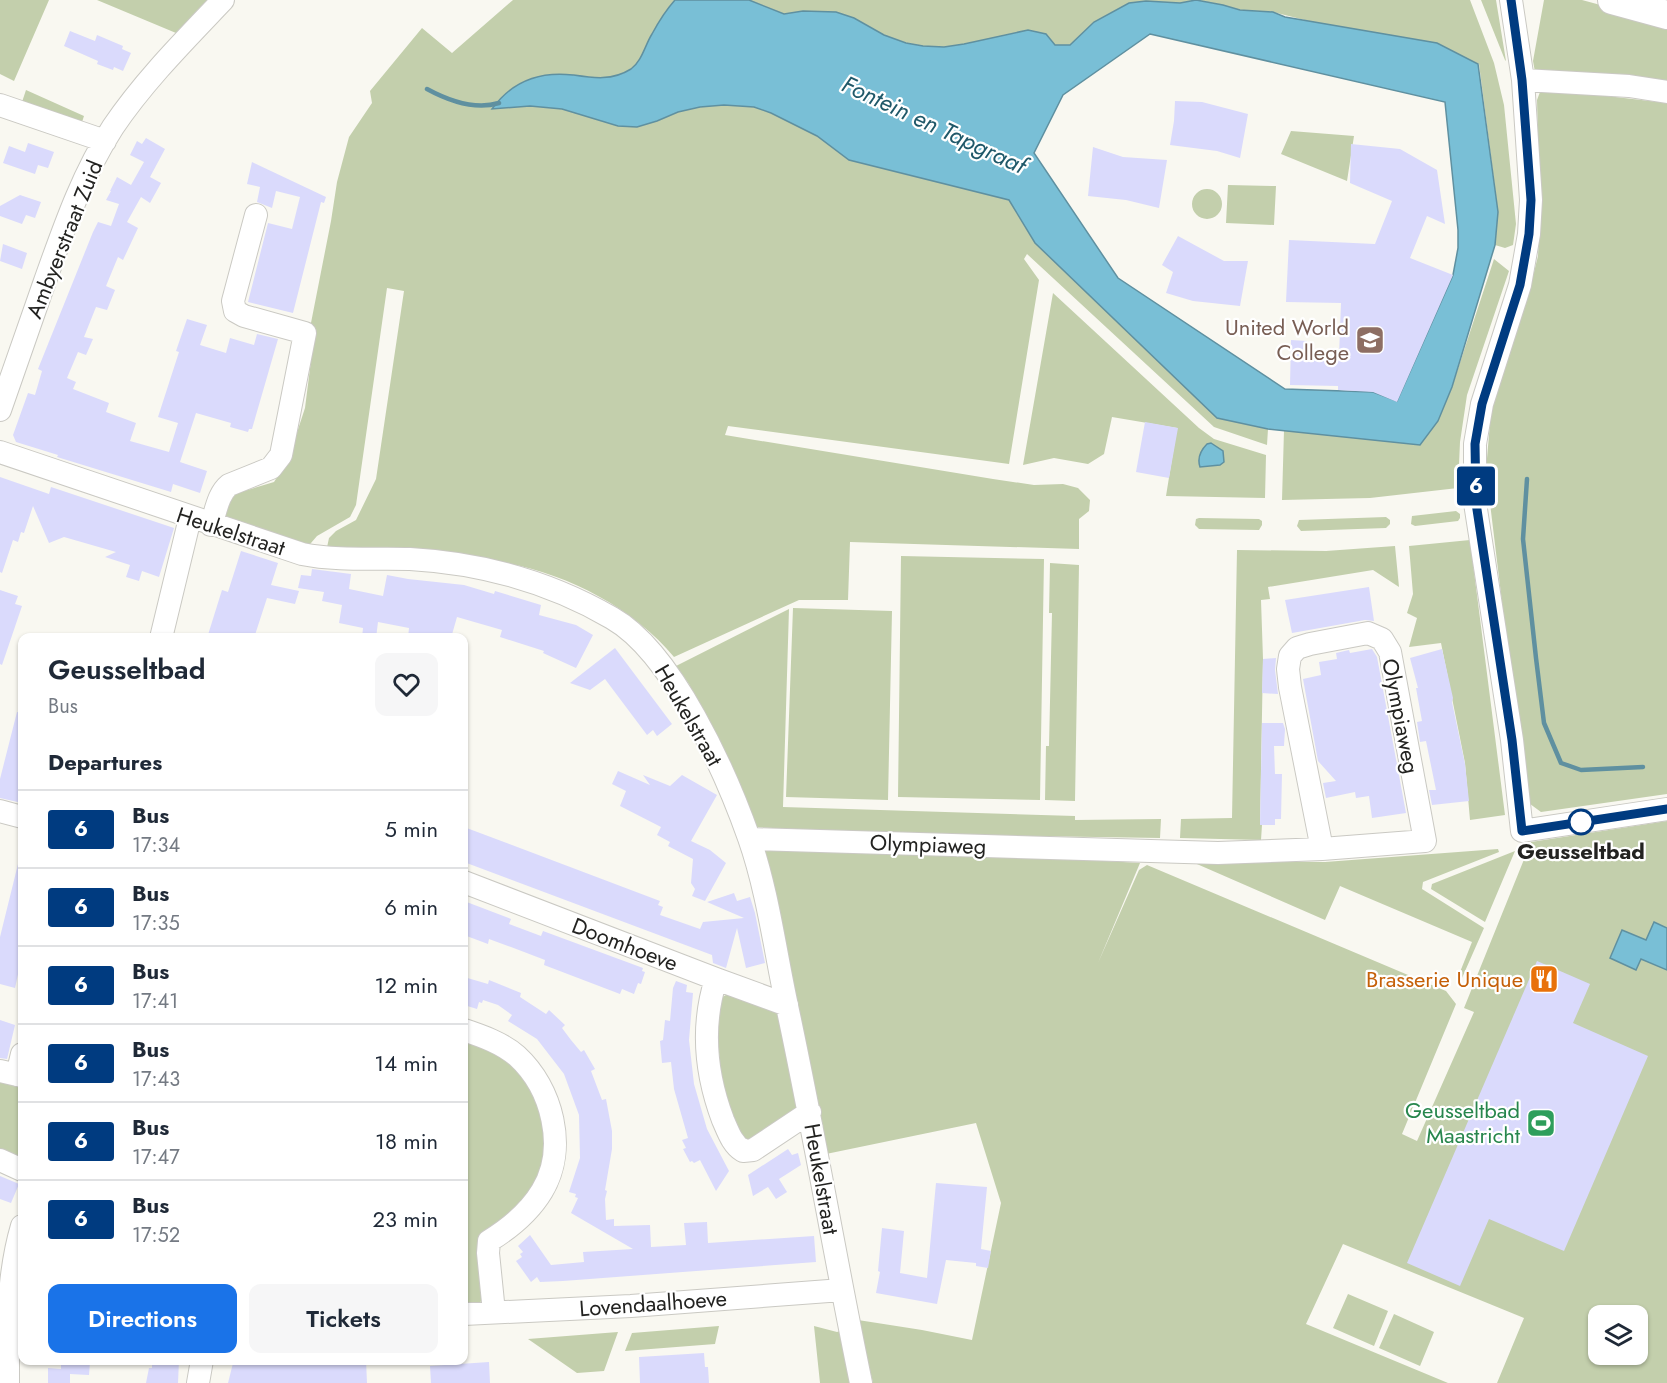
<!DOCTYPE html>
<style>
:root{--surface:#fff;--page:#f6f6f7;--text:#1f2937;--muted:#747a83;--line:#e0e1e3;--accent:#1a73e8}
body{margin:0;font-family:Jost,sans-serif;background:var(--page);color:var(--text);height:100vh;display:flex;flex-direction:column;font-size:22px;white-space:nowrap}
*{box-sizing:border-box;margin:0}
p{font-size:20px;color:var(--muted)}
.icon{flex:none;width:33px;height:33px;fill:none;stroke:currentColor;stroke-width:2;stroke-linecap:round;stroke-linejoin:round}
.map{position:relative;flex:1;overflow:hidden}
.drawer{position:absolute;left:18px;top:633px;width:450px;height:732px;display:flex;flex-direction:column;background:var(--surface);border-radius:12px;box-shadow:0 2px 4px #0004}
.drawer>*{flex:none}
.badge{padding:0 12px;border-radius:4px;font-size:21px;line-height:39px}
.buttons{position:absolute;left:1588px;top:1305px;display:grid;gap:12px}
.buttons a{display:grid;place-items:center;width:60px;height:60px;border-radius:12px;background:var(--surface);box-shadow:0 2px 4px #0004;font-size:30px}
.map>.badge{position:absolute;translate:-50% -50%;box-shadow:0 0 0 3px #fff}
h2{padding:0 30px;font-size:22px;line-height:54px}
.round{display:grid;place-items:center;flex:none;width:63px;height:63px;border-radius:12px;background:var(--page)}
.head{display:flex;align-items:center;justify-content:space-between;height:102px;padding:0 30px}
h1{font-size:28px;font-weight:600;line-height:45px}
.cta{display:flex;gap:12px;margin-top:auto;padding:12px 30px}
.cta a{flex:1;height:69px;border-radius:12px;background:var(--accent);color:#fff;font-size:24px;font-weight:600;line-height:69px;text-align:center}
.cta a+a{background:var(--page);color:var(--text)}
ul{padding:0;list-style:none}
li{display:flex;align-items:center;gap:18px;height:78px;padding:0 30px;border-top:2px solid var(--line)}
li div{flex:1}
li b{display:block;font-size:22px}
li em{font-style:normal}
li .badge{min-width:66px;font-weight:700;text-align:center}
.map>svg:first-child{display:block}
.green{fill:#c3cfac;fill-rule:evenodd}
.water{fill:#79bfd6;stroke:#5f90a0;stroke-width:1.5;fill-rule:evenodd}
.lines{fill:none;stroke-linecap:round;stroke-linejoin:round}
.stream{stroke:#5f90a0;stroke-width:4.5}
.building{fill:#dadafc}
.minor-casing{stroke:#cac9c3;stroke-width:24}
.major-casing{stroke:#cac9c3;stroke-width:30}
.minor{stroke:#fff;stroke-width:22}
.major{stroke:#fff;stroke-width:28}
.line-casing{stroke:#fff;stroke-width:14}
.line{stroke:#003b80;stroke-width:9}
.stop-dot{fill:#fff;stroke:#003b80;stroke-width:3}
.labels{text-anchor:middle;stroke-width:4.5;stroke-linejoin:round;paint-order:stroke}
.street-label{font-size:22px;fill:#232321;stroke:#fff}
.education-label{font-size:22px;fill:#785e54;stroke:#fff;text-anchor:end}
.stop-label{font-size:22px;font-weight:bold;fill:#232321;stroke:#fff}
.food-label{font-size:22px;fill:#c56008;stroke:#fff;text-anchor:end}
.leisure-label{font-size:22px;fill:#27864d;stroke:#fff;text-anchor:end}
.water-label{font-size:24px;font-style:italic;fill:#1f5869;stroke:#fff}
</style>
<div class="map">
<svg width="1667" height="1383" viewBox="0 0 1667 1383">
<rect width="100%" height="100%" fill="#f9f8f1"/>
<path class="green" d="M 0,0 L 49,0 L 14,81 L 0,74 Z
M 97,0 L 207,0 L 176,33 Z
M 513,0 L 675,0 C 666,10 659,21 652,34 C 646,45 642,61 631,69 C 613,81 593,78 573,75 C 540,71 512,81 493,108 L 530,106 L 562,109 L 590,116 L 657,121 L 678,112 L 700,107 L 724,105 L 754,107 L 771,113 L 817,136 L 849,160 L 1009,200 L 1035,243 L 1217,418 L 1268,429 L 1267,445 L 1214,427 L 1027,254 L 1024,259 L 1039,280 L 1009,464 L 728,426 L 725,435 L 993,479 L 1034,485 L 1063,484 L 1078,488 L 1090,500 L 1089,511 L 1079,519 L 1079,549 L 850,542 L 848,600 L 799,600 L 674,657 C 631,605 556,568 490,561 L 326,552 L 329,538 L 336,531 L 356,520 L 376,479 L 404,291 L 387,288 L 356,505 L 350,517 L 317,536 L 305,550 L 223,521 L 227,507 L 234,494 L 274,482 L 288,460 L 305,408 L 315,329 L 310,328 L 331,221 L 337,182 L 349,137 L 372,103 L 370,91 L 422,28 L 452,53 Z
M 749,0 L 1470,0 L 1494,63 L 1504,105 L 1516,224 L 1513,245 L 1505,248 L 1495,245 L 1498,212 L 1479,64 L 1273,12 L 1240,10 L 1223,5 L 1196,0 L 1180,3 L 1146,1 L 1129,3 L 1094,22 L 1070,45 L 1055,45 L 1046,34 L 1028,30 L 964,44 L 944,47 L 923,46 L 906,43 L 884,35 L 854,18 L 836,12 L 803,11 L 784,14 Z
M 1481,0 L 1496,0 L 1506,61 L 1505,60 Z
M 1544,0 L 1582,0 L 1667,23 L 1667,84 L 1535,72 L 1533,61 Z
M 26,90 L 84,116 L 81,125 L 22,102 Z
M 1555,90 L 1667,103 L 1667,794 L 1541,812 L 1526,801 L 1486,470 L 1492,400 L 1531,284 L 1538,256 L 1540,213 L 1537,100 L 1540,92 Z
M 1291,131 L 1354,136 L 1347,181 L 1281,154 Z
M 1228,185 L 1276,186 L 1274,225 L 1226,223 Z
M1192 204a15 15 0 1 1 30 0a15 15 0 1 1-30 0Z
M 1494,259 L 1509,271 L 1467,395 L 1460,442 L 1458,488 L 1370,498 L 1282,500 L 1284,430 L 1420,445 L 1438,421 L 1452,387 Z
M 1053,293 L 1199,428 L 1214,439 L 1266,455 L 1265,498 L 1166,496 L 1177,428 L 1112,417 L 1104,454 L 1088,464 L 1054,458 L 1023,465 Z
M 1456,511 L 1460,514 L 1460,518 L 1458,521 L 1415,526 L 1411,524 L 1412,516 Z
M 1386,517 L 1390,520 L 1390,524 L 1386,528 L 1301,531 L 1297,526 L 1299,520 Z
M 1199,518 L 1259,519 L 1262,521 L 1262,525 L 1259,530 L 1199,529 L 1195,525 L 1196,519 Z
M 1470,540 L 1505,815 L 1470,820 L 1465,763 L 1441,643 L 1409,647 L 1417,618 L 1407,613 L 1413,594 L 1409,546 Z
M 1395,546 L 1399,587 L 1373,570 L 1268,587 L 1270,599 L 1261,600 L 1263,659 L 1260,824 L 1262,825 L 1261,840 L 1180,838 L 1181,819 L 1232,818 L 1237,550 L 1326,551 Z
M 901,556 L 1044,559 L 1040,800 L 898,797 Z
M 1050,563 L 1079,565 L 1075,801 L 1045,800 L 1046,746 L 1049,746 L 1052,613 L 1049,613 Z
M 793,608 L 892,611 L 888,800 L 786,797 Z
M 789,609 L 783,807 L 1075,816 L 1075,820 L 1161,819 L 1160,838 L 908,834 L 751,827 L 689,684 L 676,666 Z
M 1667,821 L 1667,1383 L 1497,1383 L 1524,1318 L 1343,1244 L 1306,1324 L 1448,1383 L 873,1383 L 858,1320 L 922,1330 L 972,1340 L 1001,1203 L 976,1123 L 826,1154 L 761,848 L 920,850 L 1140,863 L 1098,963 L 1139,870 L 1147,865 L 1446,991 L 1456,1004 L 1402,1134 L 1417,1141 L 1474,1012 L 1464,1008 L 1531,842 ZM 1599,1316 L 1638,1316 L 1638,1354 L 1599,1354 Z
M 1498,849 L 1499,852 L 1423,882 L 1422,889 L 1484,928 L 1462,978 L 1458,977 L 1472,942 L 1340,886 L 1325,920 L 1190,861 L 1325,862 Z
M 1515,851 L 1485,922 L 1431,889 L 1432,884 Z
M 728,994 L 779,1013 L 799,1111 L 747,1141 L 739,1136 L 722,1085 L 717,1031 L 722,997 Z
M 464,1036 L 502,1052 L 545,1105 L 545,1172 L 505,1226 L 484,1295 L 477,1309 L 464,1310 Z
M 0,1075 L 22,1080 L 22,1168 L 0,1157 Z
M 1348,1294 L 1388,1311 L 1374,1346 L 1333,1328 Z
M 1394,1314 L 1434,1332 L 1420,1366 L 1379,1348 Z
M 719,1326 L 715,1344 L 625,1351 L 632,1333 Z
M 814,1326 L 837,1332 L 843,1330 L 853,1383 L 820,1383 Z
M 618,1332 L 604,1371 L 577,1373 L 528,1339 Z"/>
<path class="water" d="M 675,0 L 749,0 L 784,14 L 803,11 L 836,12 L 854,18 L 884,35 L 906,43 L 923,46 L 944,47 L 964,44 L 1028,30 L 1046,34 L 1055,45 L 1070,45 L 1094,22 L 1129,3 L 1146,1 L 1180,3 L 1196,0 L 1223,5 L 1240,10 L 1273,12 L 1285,17 L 1437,43 L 1478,64 L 1498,212 L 1495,245 L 1452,387 L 1438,421 L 1420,445 L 1268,429 L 1217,418 L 1035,243 L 1009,200 L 849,160 L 817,136 L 771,113 L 754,107 L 724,105 L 700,107 L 678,112 L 657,121 L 637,127 L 618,126 L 562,109 L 530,106 L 492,109 C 512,81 539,71 573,75 C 593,78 612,81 631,69 C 642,61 645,45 652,34 C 659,21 666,10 675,0 ZM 1150,34 L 1445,102 L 1458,230 L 1458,248 L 1453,275 L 1397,401 L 1373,392 L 1285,389 L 1118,278 L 1034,153 L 1063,95 Z
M 1211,443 L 1223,451 L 1224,462 L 1220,465 L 1200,467 C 1197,458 1200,451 1207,444 Z
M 1654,922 L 1667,928 L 1667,970 L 1641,959 L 1636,970 L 1610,958 L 1622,930 L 1646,940 Z"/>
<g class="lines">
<path class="stream" d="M 427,89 C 449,101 475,110 499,103
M 1527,479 L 1523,539 L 1536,658 L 1544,723 L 1561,763 L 1581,770 L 1643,767"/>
</g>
<path class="building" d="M 70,31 L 95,41 L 97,35 L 123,46 L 122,49 L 131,53 L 123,71 L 114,67 L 113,70 L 97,64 L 98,61 L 64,46 Z
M 1175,101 L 1202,102 L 1248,114 L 1240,158 L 1217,151 L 1170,145 L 1174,121 Z
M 146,138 L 165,149 L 150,177 L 161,183 L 150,203 L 141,197 L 127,222 L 138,228 L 123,260 L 118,257 L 106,286 L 115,290 L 107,310 L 96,307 L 84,337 L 93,339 L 86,355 L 78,352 L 67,378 L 76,382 L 73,389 L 109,403 L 106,412 L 136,423 L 130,441 L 169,452 L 178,423 L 158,417 L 179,352 L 176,351 L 187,319 L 207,325 L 200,345 L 226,353 L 230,338 L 254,345 L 257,334 L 278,339 L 252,429 L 249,429 L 248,432 L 230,427 L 231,423 L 196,413 L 180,462 L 207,471 L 200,493 L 173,484 L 171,492 L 57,457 L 58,455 L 16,442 L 13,435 L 28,393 L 35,395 L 42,371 L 38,369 L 93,232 L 98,222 L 111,226 L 119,204 L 106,200 L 111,191 L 110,191 L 117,177 L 131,185 L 144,162 L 130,155 L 137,141 L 142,144 Z
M 28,143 L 54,152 L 48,168 L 38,165 L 35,174 L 3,163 L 9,146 L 25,152 Z
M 1351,144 L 1400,149 L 1437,170 L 1445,224 L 1427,216 L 1410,258 L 1453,275 L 1397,402 L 1373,392 L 1338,390 L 1338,386 L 1290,385 L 1291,340 L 1307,341 L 1306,356 L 1339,356 L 1341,303 L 1286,302 L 1289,240 L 1375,244 L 1392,201 L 1350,183 Z
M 1093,147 L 1123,157 L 1167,160 L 1159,208 L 1126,200 L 1088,196 Z
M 252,162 L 326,197 L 324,203 L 321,202 L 293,313 L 248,302 L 268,223 L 292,229 L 300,197 L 276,191 L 272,208 L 257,202 L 260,187 L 247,184 Z
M 20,195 L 41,202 L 35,218 L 26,215 L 22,224 L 0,216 L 0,206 Z
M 1178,236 L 1224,261 L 1248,261 L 1240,306 L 1193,301 L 1166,293 L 1173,272 L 1162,265 Z
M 3,244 L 27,253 L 22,269 L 0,261 Z
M 1145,422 L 1178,428 L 1169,478 L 1136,472 Z
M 0,477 L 49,494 L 51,487 L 174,528 L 159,577 L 142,571 L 139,581 L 126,577 L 130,565 L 105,557 L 116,552 L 64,537 L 49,543 L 33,506 L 24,533 L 21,532 L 18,542 L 13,540 L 2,573 L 0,572 Z
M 241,551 L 278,563 L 271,585 L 299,591 L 295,604 L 267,598 L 254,638 L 207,638 L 222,590 L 228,592 Z
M 312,569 L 351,574 L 349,589 L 383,596 L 387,575 L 408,579 L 464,585 L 494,594 L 495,591 L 541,605 L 539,615 L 576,625 L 593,635 L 576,668 L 543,653 L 544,651 L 500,637 L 502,630 L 457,617 L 451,638 L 408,638 L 409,628 L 378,622 L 376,638 L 362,638 L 363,628 L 339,623 L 342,605 L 322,601 L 324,592 L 298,588 L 301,575 L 311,576 Z
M 1369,587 L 1374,621 L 1365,620 L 1292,633 L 1285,600 Z
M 0,590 L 18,596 L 15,604 L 22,606 L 2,665 L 0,664 Z
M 615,648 L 672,724 L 657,736 L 653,730 L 647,735 L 605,679 L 590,690 L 570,683 Z
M 1442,649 L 1453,698 L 1452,702 L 1465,764 L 1469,801 L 1432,805 L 1429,790 L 1436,790 L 1426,741 L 1420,742 L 1417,722 L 1422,721 L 1416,688 L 1418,688 L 1410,658 Z
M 1349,650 L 1350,653 L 1372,649 L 1377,657 L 1406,813 L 1372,818 L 1369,796 L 1356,798 L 1355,792 L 1326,798 L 1323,783 L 1336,781 L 1318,761 L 1303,679 L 1321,675 L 1319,662 L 1337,659 L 1336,653 Z
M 1276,658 L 1275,670 L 1278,694 L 1262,693 L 1263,659 Z
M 17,712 L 22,713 L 22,803 L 0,798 L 0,779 Z
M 1262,723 L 1283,723 L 1285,729 L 1284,746 L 1274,746 L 1275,774 L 1282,774 L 1281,819 L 1275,819 L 1275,825 L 1260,825 Z
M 618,771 L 650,785 L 643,775 L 670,786 L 682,775 L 717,795 L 691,841 L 710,850 L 726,863 L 705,901 L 692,896 L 695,889 L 691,883 L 693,859 L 668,846 L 670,842 L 657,835 L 661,827 L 620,806 L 626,791 L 612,784 Z
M 464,827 L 660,901 L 658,905 L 663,907 L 660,915 L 700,929 L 703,922 L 744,918 L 707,902 L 734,893 L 737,901 L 750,897 L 755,913 L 765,963 L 746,968 L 737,928 L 726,968 L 713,963 L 712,955 L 464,862 Z
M 18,864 L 22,865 L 22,956 L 15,988 L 0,984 L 0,937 Z
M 464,901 L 511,919 L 509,924 L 541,936 L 543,931 L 643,968 L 642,971 L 645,972 L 641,984 L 638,983 L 634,994 L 622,989 L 620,994 L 544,965 L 545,960 L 511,947 L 489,939 L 488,944 L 464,935 Z
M 1537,961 L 1590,984 L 1573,1023 L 1648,1056 L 1564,1251 L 1489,1219 L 1460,1286 L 1407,1263 Z
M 464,977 L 488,984 L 489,980 L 521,993 L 520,997 L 546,1014 L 549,1010 L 565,1025 L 562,1028 L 571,1040 L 581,1052 L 584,1050 L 595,1069 L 591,1071 L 602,1100 L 606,1099 L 612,1131 L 612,1149 L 605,1190 L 607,1191 L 605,1199 L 606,1220 L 614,1219 L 614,1226 L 650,1225 L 651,1247 L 686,1245 L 684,1223 L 707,1222 L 708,1243 L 814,1236 L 816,1262 L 563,1281 L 540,1282 L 537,1277 L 531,1282 L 516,1261 L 522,1257 L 520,1254 L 523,1252 L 518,1246 L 530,1235 L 551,1265 L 584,1262 L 583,1252 L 633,1249 L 571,1213 L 578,1198 L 575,1197 L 576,1194 L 569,1192 L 580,1158 L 579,1115 L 564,1074 L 537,1039 L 508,1021 L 512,1015 L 498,1005 L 483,1000 L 482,1003 L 479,1002 L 477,1009 L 464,1005 Z
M 676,981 L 687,985 L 686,992 L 693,993 L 689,1040 L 694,1084 L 707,1129 L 729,1171 L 716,1191 L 700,1160 L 694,1163 L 692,1161 L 690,1162 L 683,1149 L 686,1148 L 682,1140 L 688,1138 L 674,1089 L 671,1062 L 662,1063 L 660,1041 L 663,1040 L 665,1020 L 670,1021 L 673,988 Z
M 0,1020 L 15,1025 L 7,1059 L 0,1058 Z
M 788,1149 L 792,1155 L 798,1153 L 801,1165 L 779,1179 L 787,1192 L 776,1199 L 768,1187 L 753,1196 L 748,1175 Z
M 0,1176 L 19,1184 L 11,1203 L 0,1199 Z
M 936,1183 L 987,1187 L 981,1249 L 991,1251 L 988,1268 L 976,1266 L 976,1263 L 946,1260 L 937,1304 L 876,1293 L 880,1272 L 878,1271 L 882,1228 L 904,1231 L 900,1273 L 927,1278 Z
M 704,1353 L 705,1367 L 708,1367 L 709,1383 L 640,1383 L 639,1357 Z
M 61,1360 L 90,1362 L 89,1375 L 70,1374 L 70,1383 L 48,1383 L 48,1368 L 61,1369 Z
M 152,1360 L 179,1360 L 178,1383 L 146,1383 L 149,1368 L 152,1368 Z
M 299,1360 L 366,1360 L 367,1383 L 228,1383 L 233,1363 L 247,1362 L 247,1364 Z
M 489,1362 L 490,1383 L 431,1383 L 430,1366 Z"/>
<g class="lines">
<g class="minor-casing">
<path id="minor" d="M 1511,0 L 1523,80 L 1531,200 L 1529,234 L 1520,285 L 1482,404 L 1475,444 L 1475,503 L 1512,740 L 1522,831 L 1667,809
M 1523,80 L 1629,86 L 1667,92
M 0,105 L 105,141
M 0,410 C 15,367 30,324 45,281 C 64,228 82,175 113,127 C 144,81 185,40 223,0
M 0,452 L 302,554 C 337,561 374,558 410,559 C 481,563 550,582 612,618 C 673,653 726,773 749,838 C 768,892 775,951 787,1006 C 814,1131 835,1258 861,1383
M 211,525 C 216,511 218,494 229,485 L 271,468 L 281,455 L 305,333 L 244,316 L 235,311 L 233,301 L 256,215
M 161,638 L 190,518
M 0,811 L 22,817
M 750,839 L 1218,853 L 1322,849 L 1425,841 L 1390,652 L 1382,639 L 1368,633 L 1310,644 L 1297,648 L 1290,656 L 1288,669 L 1290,687 L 1322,849
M 464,882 L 716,979 L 787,1005
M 716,979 C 701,1026 706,1075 723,1120 C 728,1131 732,1144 743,1151 L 753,1150 L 810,1112
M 464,1030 C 482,1036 502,1043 517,1056 C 552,1088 568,1148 542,1191 C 530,1211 510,1228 489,1241 L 488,1253 L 494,1312
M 0,1071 L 22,1076
M 17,1075 L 22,1054
M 0,1160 L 22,1170
M 464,1314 L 631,1306 L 842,1290
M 8,1383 C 8,1329 7,1277 22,1226
M 198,1383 L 202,1360"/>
</g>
<g class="major-casing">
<path id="major" d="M 1612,0 L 1667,15"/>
</g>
<use href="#minor" class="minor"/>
<use href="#major" class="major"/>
</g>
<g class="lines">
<g class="line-casing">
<path id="line" d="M 1511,0 L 1522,80 L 1531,200 L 1529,234 L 1520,285 L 1482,404 L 1475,444 L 1476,503 L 1512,740 L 1522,831 L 1667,809"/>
</g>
<use href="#line" class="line"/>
</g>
<defs>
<g id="school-square" transform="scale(1.5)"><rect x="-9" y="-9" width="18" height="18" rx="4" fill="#8d6e63" stroke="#fff"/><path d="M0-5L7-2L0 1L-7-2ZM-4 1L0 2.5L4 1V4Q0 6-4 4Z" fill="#fff"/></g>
<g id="restaurant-square" transform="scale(1.5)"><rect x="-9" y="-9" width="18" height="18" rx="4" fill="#e8710a" stroke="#fff"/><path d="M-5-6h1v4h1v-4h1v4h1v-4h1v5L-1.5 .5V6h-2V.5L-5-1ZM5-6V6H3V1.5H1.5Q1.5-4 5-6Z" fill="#fff"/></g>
<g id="stadium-square" transform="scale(1.5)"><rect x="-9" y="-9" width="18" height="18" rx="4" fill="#2e9e5b" stroke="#fff"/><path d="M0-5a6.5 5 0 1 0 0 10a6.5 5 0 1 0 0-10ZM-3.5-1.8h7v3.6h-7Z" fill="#fff"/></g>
</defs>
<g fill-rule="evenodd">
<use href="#school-square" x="1370" y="340"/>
<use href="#restaurant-square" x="1544" y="979"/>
<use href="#stadium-square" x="1541" y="1123"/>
</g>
<circle class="stop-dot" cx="1581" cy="822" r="12"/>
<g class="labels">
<g class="street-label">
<text transform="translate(64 239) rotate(-68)" y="8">Ambyerstraat Zuid</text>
<text transform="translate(231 531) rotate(18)" y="8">Heukelstraat</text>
<text transform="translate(689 715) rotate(60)" y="8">Heukelstraat</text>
<text transform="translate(1401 716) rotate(79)" y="8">Olympiaweg</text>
<text transform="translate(928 844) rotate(2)" y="8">Olympiaweg</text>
<text transform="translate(625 944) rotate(21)" y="8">Doomhoeve</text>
<text transform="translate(822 1179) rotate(80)" y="8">Heukelstraat</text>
<text transform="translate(653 1303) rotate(-4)" y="8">Lovendaalhoeve</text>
</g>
<g class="education-label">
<text x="1349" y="335">United World<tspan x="1349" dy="25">College</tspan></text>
</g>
<g class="stop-label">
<text x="1581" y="859">Geusseltbad</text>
</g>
<g class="food-label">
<text x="1523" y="987">Brasserie Unique</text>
</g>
<g class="leisure-label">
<text x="1520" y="1118">Geusseltbad<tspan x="1520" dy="25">Maastricht</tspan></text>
</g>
<g class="water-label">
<text transform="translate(934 125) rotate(25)" y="8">Fontein en Tapgraaf</text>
</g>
</g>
</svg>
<div class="buttons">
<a><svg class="icon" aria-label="layers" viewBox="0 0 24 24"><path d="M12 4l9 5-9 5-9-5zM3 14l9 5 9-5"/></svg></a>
</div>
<b class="badge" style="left:1476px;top:486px;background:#003b80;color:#fff">6</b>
<section class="drawer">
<div class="head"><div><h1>Geusseltbad</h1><p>Bus</p></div><a class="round"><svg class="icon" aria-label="heart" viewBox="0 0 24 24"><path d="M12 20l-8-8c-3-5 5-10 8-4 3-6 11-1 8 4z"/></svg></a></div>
<h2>Departures</h2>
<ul>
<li><span class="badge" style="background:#003b80;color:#fff">6</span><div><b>Bus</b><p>17:34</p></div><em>5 min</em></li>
<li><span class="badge" style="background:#003b80;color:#fff">6</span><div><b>Bus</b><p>17:35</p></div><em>6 min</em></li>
<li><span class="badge" style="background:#003b80;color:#fff">6</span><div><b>Bus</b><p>17:41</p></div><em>12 min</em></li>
<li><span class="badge" style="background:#003b80;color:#fff">6</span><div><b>Bus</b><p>17:43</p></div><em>14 min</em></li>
<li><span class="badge" style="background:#003b80;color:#fff">6</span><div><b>Bus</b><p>17:47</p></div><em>18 min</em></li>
<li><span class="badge" style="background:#003b80;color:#fff">6</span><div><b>Bus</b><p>17:52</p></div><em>23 min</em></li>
</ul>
<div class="cta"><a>Directions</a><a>Tickets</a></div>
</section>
</div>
